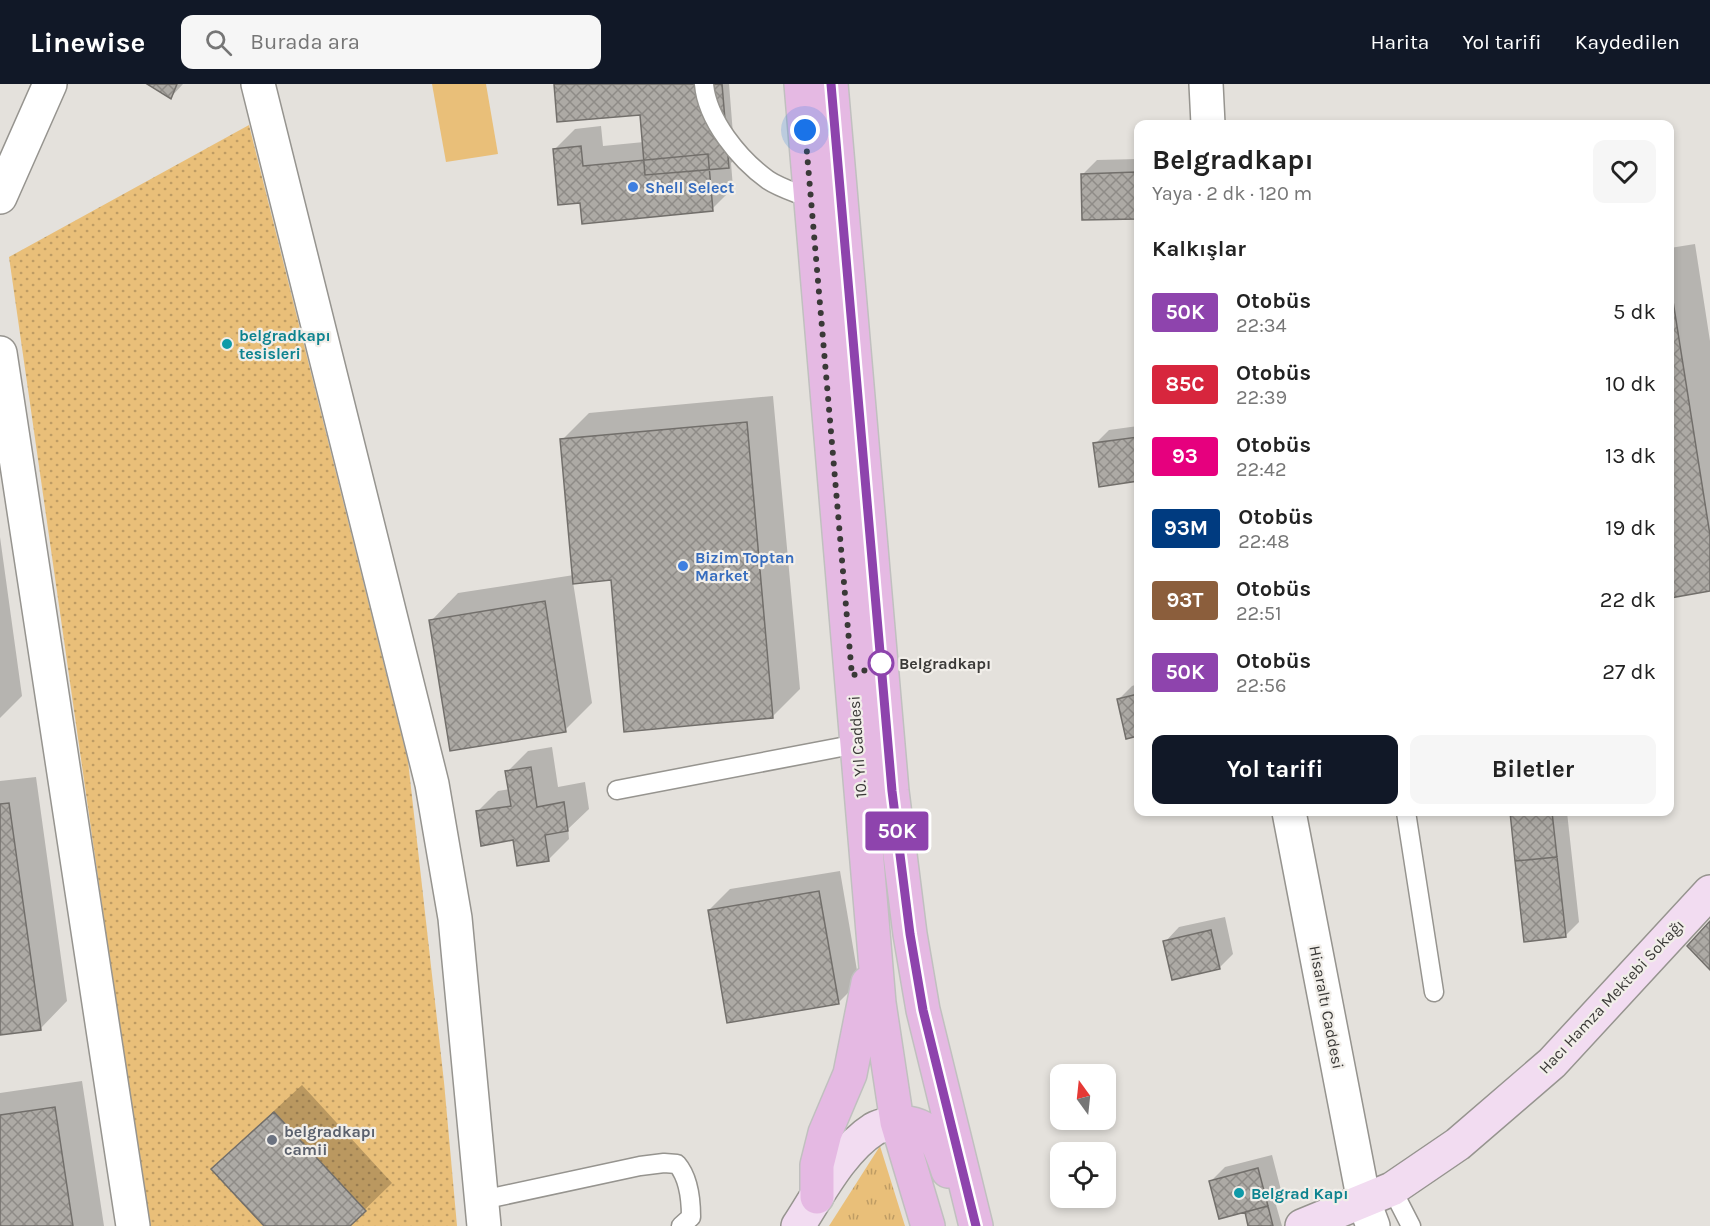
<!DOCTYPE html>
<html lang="tr">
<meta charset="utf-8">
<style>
:root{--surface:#fff;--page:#f6f6f6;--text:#222;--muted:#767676;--accent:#111827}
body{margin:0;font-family:Karla,sans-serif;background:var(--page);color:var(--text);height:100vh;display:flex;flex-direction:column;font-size:22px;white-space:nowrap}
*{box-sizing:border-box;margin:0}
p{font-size:20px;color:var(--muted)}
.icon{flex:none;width:33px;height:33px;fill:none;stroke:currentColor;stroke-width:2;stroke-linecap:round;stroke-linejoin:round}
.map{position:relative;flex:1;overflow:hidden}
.sheet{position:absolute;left:1134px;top:36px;width:540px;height:696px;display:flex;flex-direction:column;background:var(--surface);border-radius:12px;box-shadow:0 3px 9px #0003}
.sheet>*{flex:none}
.badge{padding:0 12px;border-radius:4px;font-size:21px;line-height:39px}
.needle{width:39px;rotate:345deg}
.controls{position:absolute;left:1050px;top:980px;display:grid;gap:12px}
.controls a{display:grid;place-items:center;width:66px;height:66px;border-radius:12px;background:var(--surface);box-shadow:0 3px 9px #0003;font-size:30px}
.you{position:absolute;width:30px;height:30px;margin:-15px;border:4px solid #fff;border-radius:50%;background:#1a73e8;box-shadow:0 0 0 9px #1a73e833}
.map>.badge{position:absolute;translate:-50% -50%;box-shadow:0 0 0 3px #fff}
h2{padding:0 18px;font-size:22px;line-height:54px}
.round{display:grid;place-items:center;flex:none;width:63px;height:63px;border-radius:12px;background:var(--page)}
.summary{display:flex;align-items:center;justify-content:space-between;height:102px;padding:0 18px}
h1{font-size:28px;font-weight:700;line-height:45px}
.cta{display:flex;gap:12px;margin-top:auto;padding:12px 18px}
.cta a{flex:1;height:69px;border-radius:12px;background:var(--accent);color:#fff;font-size:24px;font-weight:700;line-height:69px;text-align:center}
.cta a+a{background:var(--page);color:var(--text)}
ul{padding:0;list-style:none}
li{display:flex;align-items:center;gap:18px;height:72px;padding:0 18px}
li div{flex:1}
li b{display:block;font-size:22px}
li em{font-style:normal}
li .badge{min-width:66px;font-weight:700;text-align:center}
header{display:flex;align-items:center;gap:36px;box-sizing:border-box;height:84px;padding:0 30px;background:var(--accent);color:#fff}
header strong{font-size:28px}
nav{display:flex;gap:33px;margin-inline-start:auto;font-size:21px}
.search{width:420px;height:54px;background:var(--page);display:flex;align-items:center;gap:15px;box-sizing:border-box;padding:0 21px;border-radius:12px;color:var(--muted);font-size:22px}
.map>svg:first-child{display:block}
.grass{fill:url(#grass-tufts)}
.park{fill:url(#park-dots)}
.garden{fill:#e9bf79}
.shadow{fill:#0003}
.building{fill:url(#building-cross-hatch);stroke:#726f6b;stroke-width:1.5}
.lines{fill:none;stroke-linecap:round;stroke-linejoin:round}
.lane-casing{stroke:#96948f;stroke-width:21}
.street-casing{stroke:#96948f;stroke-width:36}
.secondary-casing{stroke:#96948f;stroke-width:36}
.primary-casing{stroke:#c0c0bf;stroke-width:36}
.lane{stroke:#fff;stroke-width:18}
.street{stroke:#fff;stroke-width:33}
.secondary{stroke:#f2dcf1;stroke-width:33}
.primary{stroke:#e5b9e3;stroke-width:33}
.line-casing{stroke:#fff;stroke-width:14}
.line{stroke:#8e44ad;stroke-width:9}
.walk{stroke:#3a3937;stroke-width:6;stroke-dasharray:0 10.8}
.shop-dot{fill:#3f7fe0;stroke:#f1eee9;stroke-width:2}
.culture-dot{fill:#0f9aa8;stroke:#f1eee9;stroke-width:2}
.stop-dot{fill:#fff;stroke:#8e44ad;stroke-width:3}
.worship-dot{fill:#6b7280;stroke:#f1eee9;stroke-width:2}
.labels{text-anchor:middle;stroke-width:4.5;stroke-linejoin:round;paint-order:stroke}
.shop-label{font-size:16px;font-weight:bold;fill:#366cbe;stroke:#f1eee9;text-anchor:start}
.culture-label{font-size:16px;font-weight:bold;fill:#0d838f;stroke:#f1eee9;text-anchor:start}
.stop-label{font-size:16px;font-weight:bold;fill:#3a3937;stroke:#f1eee9;text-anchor:start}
.street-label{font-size:16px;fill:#3a3937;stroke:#f1eee9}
.worship-label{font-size:16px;font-weight:bold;fill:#5b616d;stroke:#f1eee9;text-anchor:start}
</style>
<header>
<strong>Linewise</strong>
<div class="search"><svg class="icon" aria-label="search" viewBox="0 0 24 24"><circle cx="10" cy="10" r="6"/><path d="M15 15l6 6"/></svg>Burada ara</div>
<nav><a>Harita</a><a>Yol tarifi</a><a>Kaydedilen</a></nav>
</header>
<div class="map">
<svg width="1710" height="1142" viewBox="0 0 1710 1142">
<defs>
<pattern id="grass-tufts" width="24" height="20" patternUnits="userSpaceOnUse" patternTransform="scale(1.5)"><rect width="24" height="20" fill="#e9bf79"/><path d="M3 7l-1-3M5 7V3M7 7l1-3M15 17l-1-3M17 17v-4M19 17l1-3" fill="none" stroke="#be9c64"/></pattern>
<pattern id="park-dots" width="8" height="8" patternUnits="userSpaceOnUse" patternTransform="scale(1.5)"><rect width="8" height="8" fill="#e9bf79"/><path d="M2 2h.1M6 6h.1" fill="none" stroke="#be9c64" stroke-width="1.8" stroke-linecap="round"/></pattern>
<pattern id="building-cross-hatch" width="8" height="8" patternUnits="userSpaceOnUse" patternTransform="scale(1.5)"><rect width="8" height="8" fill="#adaaa5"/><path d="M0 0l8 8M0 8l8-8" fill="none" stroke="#8e8b87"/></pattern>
</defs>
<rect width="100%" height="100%" fill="#e4e1dc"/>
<path class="grass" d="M 880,1062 L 905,1142 L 829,1142 Z"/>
<path class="park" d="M 249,41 L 408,677 L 444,998 L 457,1142 L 148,1142 L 9,173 Z"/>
<path class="garden" d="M 432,0 L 486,0 L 498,70 L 446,78 Z"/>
<path class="shadow" d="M 150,0 L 183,0 L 171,13 Z
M 556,0 L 729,0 L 735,75 L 731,79 L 733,104 L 712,125 L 581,117 L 554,66 L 575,45 L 601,42 L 603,62 L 644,58 L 641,30 Z
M 1138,75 L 1138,132 L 1137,133 L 1083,90 L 1097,76 Z
M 1695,160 L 1710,257 L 1710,506 L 1670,513 L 1670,164 Z
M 773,312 L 800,605 L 773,632 L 612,494 L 573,498 L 592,619 L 565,646 L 431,537 L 458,509 L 574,491 L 562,356 L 589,329 Z
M 1138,342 L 1138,396 L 1100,401 L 1095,360 L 1109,346 Z
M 0,453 L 22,612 L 0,634 Z
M 1138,600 L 1138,651 L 1127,653 L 1118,616 L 1132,602 Z
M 552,663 L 558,703 L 585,698 L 589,725 L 568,745 L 569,755 L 548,776 L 477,728 L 498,707 L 510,705 L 507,688 L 528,667 Z
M 36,693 L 67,917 L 40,945 L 0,950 L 0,697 Z
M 1511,728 L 1567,728 L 1579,838 L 1565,852 L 1525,857 Z
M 840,787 L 859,898 L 838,919 L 709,826 L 730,805 Z
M 1225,833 L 1233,870 L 1219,884 L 1165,858 L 1179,843 Z
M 82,997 L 104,1142 L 0,1142 L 0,1009 Z
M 302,1001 L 392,1099 L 348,1142 L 266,1142 L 240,1058 Z
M 1272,1071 L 1281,1106 L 1274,1114 L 1282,1142 L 1250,1142 L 1246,1126 L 1211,1097 L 1225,1083 Z"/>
<path class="building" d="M 147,0 L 177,0 L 171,15 Z
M 554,0 L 722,0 L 729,84 L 645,91 L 640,31 L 557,38 Z
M 581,62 L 583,82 L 708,70 L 713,127 L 582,140 L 580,119 L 558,121 L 553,65 Z
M 1136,88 L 1137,135 L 1082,136 L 1081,90 Z
M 1670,198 L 1710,451 L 1710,507 L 1670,514 Z
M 747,338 L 773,634 L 624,648 L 611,496 L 573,500 L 560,355 Z
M 1138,353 L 1138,397 L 1099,403 L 1093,359 Z
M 545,517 L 566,648 L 450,667 L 429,536 Z
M 1138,610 L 1138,652 L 1126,655 L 1117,615 Z
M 531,683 L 537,723 L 564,718 L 568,747 L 545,751 L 549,777 L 517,782 L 513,756 L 481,762 L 476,727 L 511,722 L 505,687 Z
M 9,719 L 41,946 L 0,951 L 0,720 Z
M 1510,728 L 1552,728 L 1557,773 L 1515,777 Z
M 1557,773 L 1566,853 L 1524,858 L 1515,777 Z
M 819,807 L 839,920 L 727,939 L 708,826 Z
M 1710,837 L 1710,886 L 1687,862 Z
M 1211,846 L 1220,885 L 1172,896 L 1163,857 Z
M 55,1023 L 73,1142 L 0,1142 L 0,1031 Z
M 274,1028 L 366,1127 L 350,1142 L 264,1142 L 211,1085 Z
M 1258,1084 L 1268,1122 L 1219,1135 L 1209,1097 Z
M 1268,1122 L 1273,1142 L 1248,1142 L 1245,1128 Z"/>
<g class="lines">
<g class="lane-casing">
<path id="lane" d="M 704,0 C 707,36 739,75 768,96 C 780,104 797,109 811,115
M 617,706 L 857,660
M 1406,728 L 1434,908
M 1392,1105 L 1411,1142
M 482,1116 L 640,1082 L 664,1079 L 677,1080 C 689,1094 691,1115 691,1133 L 681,1142"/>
</g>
<g class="street-casing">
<path id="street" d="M 258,0 L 432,700 L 455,834 L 484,1142
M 1206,0 L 1208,40
M 0,113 L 50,0
M 0,269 L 133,1142
M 1289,728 L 1364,1118 L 1373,1142"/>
</g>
<g class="secondary-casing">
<path id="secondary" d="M 798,1142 C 819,1110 841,1066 874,1045 C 881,1041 890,1040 897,1038
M 1302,1142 L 1392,1105 L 1458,1060 L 1552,979 L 1710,808"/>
</g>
<g class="primary-casing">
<path id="primary" d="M 801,0 L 879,919 L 897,1038 L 928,1142
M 831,0 L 892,707 L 910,850 L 923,926 L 976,1142
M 897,1038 C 933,1039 938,1057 948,1087
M 817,1113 L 817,1081 L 825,1049 L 850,990 L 868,899"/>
</g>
<use href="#lane" class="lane"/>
<use href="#street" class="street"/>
<use href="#secondary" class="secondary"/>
<use href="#primary" class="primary"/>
</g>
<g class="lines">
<g class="line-casing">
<path id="line" d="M 831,0 L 892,707 L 910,850 L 923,926 L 976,1142"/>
</g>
<use href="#line" class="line"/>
<path class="walk" d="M 805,46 L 852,592 L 881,579"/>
</g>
<g class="shop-dot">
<circle cx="633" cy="103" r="6"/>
<circle cx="683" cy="482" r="6"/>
</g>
<g class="culture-dot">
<circle cx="227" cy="260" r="6"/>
<circle cx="1239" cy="1109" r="6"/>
</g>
<circle class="stop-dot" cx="881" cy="579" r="12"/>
<circle class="worship-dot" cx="272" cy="1056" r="6"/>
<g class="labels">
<g class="shop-label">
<text x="645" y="109">Shell Select</text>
<text x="695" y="479">Bizim Toptan<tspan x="695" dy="18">Market</tspan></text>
</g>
<g class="culture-label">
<text x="239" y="257">belgradkapı<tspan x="239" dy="18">tesisleri</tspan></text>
<text x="1251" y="1115">Belgrad Kapı</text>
</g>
<g class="stop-label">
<text x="899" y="585">Belgradkapı</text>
</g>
<g class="street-label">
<text transform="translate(857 663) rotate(-94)" y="6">10. Yıl Caddesi</text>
<text transform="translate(1611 912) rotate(-47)" y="6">Hacı Hamza Mektebi Sokağı</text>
<text transform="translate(1327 923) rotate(79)" y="6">Hisaraltı Caddesi</text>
</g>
<g class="worship-label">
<text x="284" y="1053">belgradkapı<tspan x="284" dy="18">camii</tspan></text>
</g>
</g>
</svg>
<div class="controls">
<a><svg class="needle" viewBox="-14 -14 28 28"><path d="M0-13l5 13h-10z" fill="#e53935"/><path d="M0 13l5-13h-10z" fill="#767676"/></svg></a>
<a><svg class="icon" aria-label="locate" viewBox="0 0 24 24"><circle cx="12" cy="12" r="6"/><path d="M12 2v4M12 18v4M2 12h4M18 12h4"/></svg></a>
</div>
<div class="you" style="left:805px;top:46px"></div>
<b class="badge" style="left:897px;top:747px;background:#8e44ad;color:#fff">50K</b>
<section class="sheet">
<div class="summary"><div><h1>Belgradkapı</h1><p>Yaya · 2 dk · 120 m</p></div><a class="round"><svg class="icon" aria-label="heart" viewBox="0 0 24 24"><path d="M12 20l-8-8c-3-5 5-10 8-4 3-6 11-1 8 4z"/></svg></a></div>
<h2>Kalkışlar</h2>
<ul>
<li><span class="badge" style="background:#8e44ad;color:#fff">50K</span><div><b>Otobüs</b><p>22:34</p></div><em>5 dk</em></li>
<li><span class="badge" style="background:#d7263d;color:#fff">85C</span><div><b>Otobüs</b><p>22:39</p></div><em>10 dk</em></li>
<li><span class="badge" style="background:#e6007e;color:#fff">93</span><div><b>Otobüs</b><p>22:42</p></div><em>13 dk</em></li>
<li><span class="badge" style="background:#003b80;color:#fff">93M</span><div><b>Otobüs</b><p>22:48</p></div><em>19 dk</em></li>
<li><span class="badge" style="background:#8b5e3c;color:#fff">93T</span><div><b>Otobüs</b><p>22:51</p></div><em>22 dk</em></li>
<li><span class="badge" style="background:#8e44ad;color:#fff">50K</span><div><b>Otobüs</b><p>22:56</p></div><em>27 dk</em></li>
</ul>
<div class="cta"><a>Yol tarifi</a><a>Biletler</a></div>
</section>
</div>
